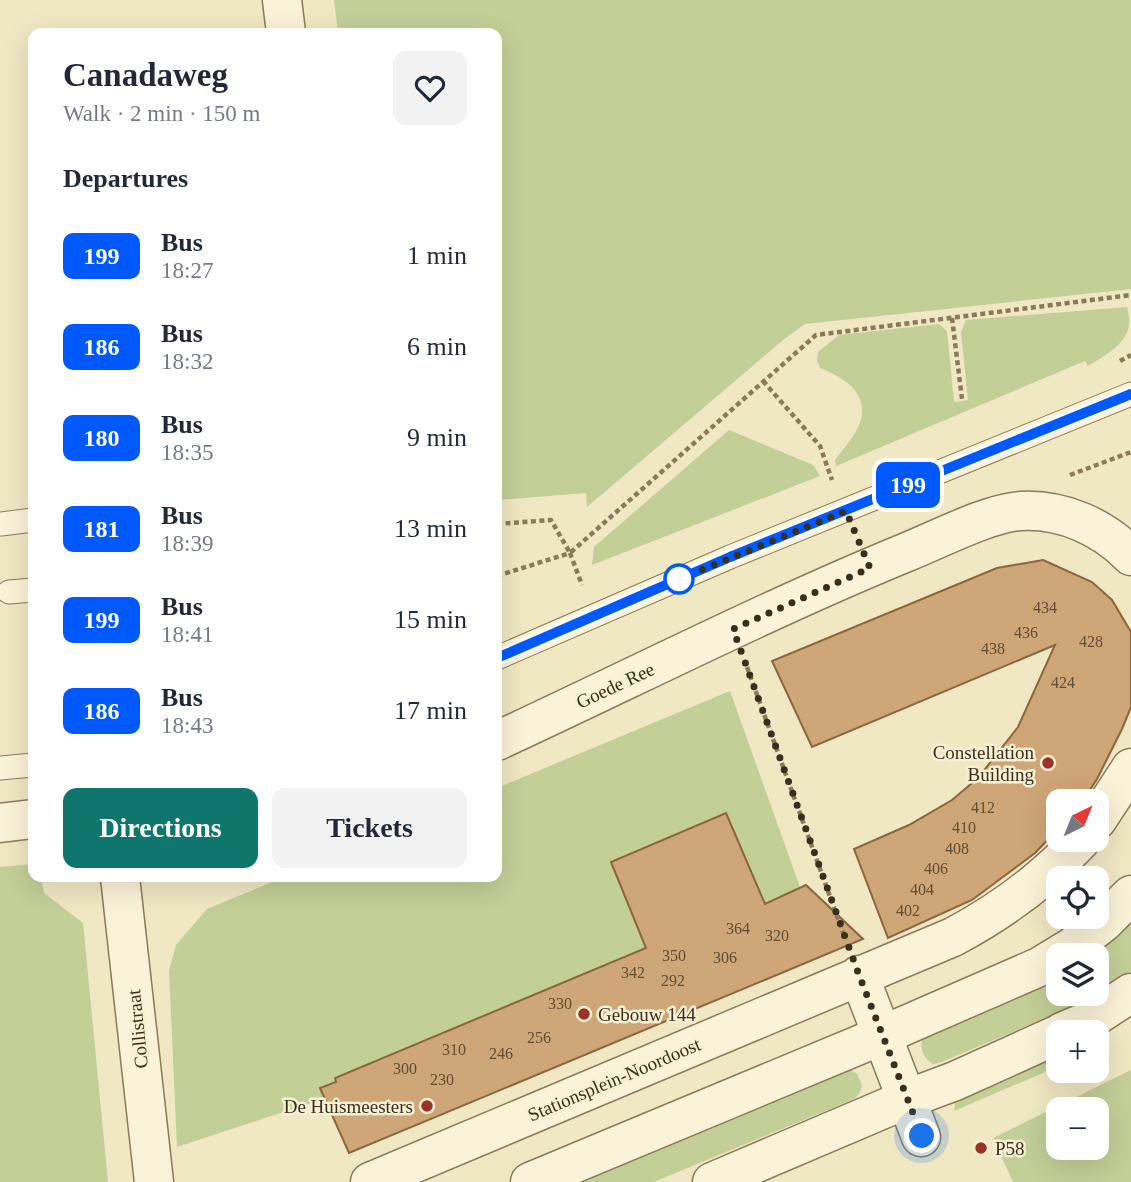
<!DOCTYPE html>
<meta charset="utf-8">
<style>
:root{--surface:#fff;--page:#f2f2f3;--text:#1f2937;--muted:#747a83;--accent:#0f766e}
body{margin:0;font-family:Georgia,serif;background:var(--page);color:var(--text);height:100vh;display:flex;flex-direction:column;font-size:26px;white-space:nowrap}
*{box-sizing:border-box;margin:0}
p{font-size:23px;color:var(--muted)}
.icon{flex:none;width:38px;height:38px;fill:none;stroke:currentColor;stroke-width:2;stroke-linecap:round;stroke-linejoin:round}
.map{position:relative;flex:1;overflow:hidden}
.panel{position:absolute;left:28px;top:28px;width:474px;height:854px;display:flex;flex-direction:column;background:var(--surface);border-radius:14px;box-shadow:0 7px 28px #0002}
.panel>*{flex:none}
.badge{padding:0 14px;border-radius:10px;font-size:24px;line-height:46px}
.needle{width:46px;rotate:43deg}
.buttons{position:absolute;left:1046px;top:789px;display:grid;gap:14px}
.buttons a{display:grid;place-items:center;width:63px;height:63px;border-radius:14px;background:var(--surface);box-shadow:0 7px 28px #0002;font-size:35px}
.you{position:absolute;width:35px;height:35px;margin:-18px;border:5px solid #fff;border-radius:50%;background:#1a73e8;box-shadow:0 0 0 10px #1a73e833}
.map>.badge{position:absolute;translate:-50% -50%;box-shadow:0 0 0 4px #fff}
h2{padding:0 35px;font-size:26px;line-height:63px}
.round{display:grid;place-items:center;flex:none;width:74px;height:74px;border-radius:14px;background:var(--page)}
.summary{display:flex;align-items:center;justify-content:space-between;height:119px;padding:0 35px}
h1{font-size:33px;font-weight:600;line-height:52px}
.button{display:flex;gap:14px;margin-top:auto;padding:14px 35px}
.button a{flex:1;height:80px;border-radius:14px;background:var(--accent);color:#fff;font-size:28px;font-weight:600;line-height:80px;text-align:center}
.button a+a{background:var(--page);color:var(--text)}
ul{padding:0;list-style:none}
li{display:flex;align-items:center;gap:21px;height:91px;padding:0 35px}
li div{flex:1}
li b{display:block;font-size:26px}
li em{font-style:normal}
li .badge{min-width:77px;font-weight:700;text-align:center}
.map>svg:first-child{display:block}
.green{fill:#c2cf96;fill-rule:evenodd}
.building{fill:#cfa677;stroke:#8b653e;stroke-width:2}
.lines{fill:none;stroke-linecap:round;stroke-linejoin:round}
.service-casing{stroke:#8b7959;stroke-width:25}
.minor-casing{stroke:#8b7959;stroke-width:41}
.tertiary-casing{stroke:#8b7959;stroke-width:41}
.path{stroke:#8b7959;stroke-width:4.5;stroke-dasharray:5 3.5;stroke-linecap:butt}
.service{stroke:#faf3d7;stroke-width:23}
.minor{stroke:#faf3d7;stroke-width:38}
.tertiary{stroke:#faf3d7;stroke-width:38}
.line-casing{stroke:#fff;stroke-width:16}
.line{stroke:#0059ff;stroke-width:10}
.walk{stroke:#3a2f1e;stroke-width:7;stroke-dasharray:0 12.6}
.stop-dot{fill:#fff;stroke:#0059ff;stroke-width:3.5}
.poi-dot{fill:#9c3226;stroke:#f7f0d3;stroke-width:2.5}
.labels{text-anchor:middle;stroke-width:5;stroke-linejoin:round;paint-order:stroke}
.number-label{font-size:16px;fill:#5f4d34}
.street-label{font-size:19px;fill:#3a2f1e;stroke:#f7f0d3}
.poi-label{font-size:19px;fill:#3a2f1e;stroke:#f7f0d3;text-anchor:end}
</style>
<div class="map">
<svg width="1131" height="1182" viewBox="0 0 1131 1182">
<rect width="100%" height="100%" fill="#f0e7c3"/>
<path class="green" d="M 334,0 L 1131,0 L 1131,289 L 805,324 L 783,340 L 587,507 L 586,493 L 497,500 L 497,33 L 338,33 Z
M 1127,307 C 1128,312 1130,319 1129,325 C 1127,344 1103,357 1088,366 L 1085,361 L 836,466 L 835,460 C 843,449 855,436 860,423 C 870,394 844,377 820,368 L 817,360 L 818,352 L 839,335 L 939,324 L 947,331 L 954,402 L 968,400 L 961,332 L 966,320 Z
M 729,430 L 813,465 L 820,476 L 592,565 L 594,547 Z
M 730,691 L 801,890 L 766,906 L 728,816 L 624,859 L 662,952 L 332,1096 L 177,1147 L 169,971 L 176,945 L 207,909 L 284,877 L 497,877 L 497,788 Z
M 33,864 L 33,877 L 41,877 L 44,893 L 83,923 L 108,1182 L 0,1182 L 0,867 Z
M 1131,923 L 1131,971 L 1118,982 L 1085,1001 L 942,1062 L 933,1064 C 924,1058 920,1051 922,1039 L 929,1034 L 1059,977 L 1059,994 L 1097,994 L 1097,956 L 1092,955 L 1114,939 Z
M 1059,1044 L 1059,1066 L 954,1111 L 957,1091 Z
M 842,1070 L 851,1070 L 857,1074 L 862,1085 L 860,1093 L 854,1099 L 654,1182 L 574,1182 Z
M 1131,1070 L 1131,1182 L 1013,1182 L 993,1138 ZM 1059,1110 L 1097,1110 L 1097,1148 L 1059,1148 Z"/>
<path class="building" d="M 1043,560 L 1092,582 L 1112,600 L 1131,632 L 1131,707 L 1122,729 L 1097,779 L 1082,802 L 1059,802 L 1059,828 L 1035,853 L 972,900 L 888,938 L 854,849 L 909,825 L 952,800 L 978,778 L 1018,727 L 1055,645 L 812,747 L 772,661 L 997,568 Z
M 726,813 L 765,904 L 806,885 L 863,939 L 349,1153 L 320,1088 L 336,1082 L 335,1078 L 646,948 L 611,862 Z"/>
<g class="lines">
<g class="service-casing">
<path id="service" d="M 1,524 L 33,520
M 9,592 L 33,590
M 497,658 L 730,557 L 1131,394
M 0,768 L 33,765"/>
</g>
<g class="minor-casing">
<path id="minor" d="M 282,0 L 286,33
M 497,741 C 633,678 768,609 907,552 C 937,540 991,512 1021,511 C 1063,509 1103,527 1131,556
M 1097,820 L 1131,768
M 0,823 L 33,819
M 120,877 L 154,1182
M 859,975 L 921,1137
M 370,1182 L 953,937 C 1002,911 1043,881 1081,840"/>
</g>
<g class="tertiary-casing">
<path id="tertiary" d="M 1062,1032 L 1088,1021 L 1131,993
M 530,1182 L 883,1035 L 1039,967 L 1072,947 L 1104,922 L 1131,895
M 712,1182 L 907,1099 L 955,1081 L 1059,1034"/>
</g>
<path class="path" d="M 952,318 L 962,399
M 1120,361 L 1131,355
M 763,381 L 820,446 L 832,480
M 1070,475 L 1131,452
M 497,524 L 551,520 L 570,553 L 816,335 L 1131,295
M 497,576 L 570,553 L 582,585
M 747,667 L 845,938"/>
<use href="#service" class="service"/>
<use href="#minor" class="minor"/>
<use href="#tertiary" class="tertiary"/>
</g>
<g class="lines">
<g class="line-casing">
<path id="line" d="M 497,658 L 730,557 L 1131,394"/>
</g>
<use href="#line" class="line"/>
<path class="walk" d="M 679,579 L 846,511 L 870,568 L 733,629 L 859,975 L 922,1136"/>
</g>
<circle class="stop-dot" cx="679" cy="579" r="14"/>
<g class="poi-dot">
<circle cx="1048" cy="763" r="7"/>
<circle cx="584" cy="1014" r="7"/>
<circle cx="427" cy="1106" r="7"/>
<circle cx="981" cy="1148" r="7"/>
</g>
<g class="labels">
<g class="number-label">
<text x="1045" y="613">434</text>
<text x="1026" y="638">436</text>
<text x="1091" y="647">428</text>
<text x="993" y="654">438</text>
<text x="1063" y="688">424</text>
<text x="983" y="813">412</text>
<text x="964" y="833">410</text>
<text x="957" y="854">408</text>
<text x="936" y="874">406</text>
<text x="922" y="895">404</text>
<text x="908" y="916">402</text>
<text x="738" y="934">364</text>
<text x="777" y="941">320</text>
<text x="674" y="961">350</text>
<text x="725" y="963">306</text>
<text x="633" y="978">342</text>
<text x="673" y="986">292</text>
<text x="560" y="1009">330</text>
<text x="539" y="1043">256</text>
<text x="454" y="1055">310</text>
<text x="501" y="1059">246</text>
<text x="405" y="1074">300</text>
<text x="442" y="1085">230</text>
</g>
<g class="street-label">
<text transform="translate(615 685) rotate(-25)" y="7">Goede Ree</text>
<text transform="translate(137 1029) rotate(-96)" y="7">Collistraat</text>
<text transform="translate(614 1079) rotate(-23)" y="7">Stationsplein-Noordoost</text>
</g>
<g class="poi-label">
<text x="1034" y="759">Constellation<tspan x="1034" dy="22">Building</tspan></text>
<text x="598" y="1021" text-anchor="start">Gebouw 144</text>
<text x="413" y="1113">De Huismeesters</text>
<text x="995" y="1155" text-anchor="start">P58</text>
</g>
</g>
</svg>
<div class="buttons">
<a><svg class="needle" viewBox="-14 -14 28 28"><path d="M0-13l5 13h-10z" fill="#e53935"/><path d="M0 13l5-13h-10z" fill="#747a83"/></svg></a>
<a><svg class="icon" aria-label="locate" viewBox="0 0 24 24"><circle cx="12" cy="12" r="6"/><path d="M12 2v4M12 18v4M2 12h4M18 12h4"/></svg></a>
<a><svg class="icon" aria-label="layers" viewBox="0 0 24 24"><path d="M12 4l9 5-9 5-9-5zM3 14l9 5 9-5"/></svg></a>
<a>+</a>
<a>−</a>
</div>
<div class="you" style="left:922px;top:1136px"></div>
<b class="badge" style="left:908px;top:485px;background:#0059ff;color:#fff">199</b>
<section class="panel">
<div class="summary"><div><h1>Canadaweg</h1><p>Walk · 2 min · 150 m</p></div><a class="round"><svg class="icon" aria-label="heart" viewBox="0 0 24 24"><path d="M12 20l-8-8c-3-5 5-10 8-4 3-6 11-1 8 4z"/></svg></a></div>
<h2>Departures</h2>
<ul>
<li><span class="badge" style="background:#0059ff;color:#fff">199</span><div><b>Bus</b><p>18:27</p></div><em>1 min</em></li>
<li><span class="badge" style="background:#0059ff;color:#fff">186</span><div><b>Bus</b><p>18:32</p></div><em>6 min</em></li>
<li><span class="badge" style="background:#0059ff;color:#fff">180</span><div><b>Bus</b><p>18:35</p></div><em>9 min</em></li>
<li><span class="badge" style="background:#0059ff;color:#fff">181</span><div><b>Bus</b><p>18:39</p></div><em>13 min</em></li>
<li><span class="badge" style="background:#0059ff;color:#fff">199</span><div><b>Bus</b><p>18:41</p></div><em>15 min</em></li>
<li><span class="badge" style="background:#0059ff;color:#fff">186</span><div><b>Bus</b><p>18:43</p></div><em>17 min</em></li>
</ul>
<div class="button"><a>Directions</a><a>Tickets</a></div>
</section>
</div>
